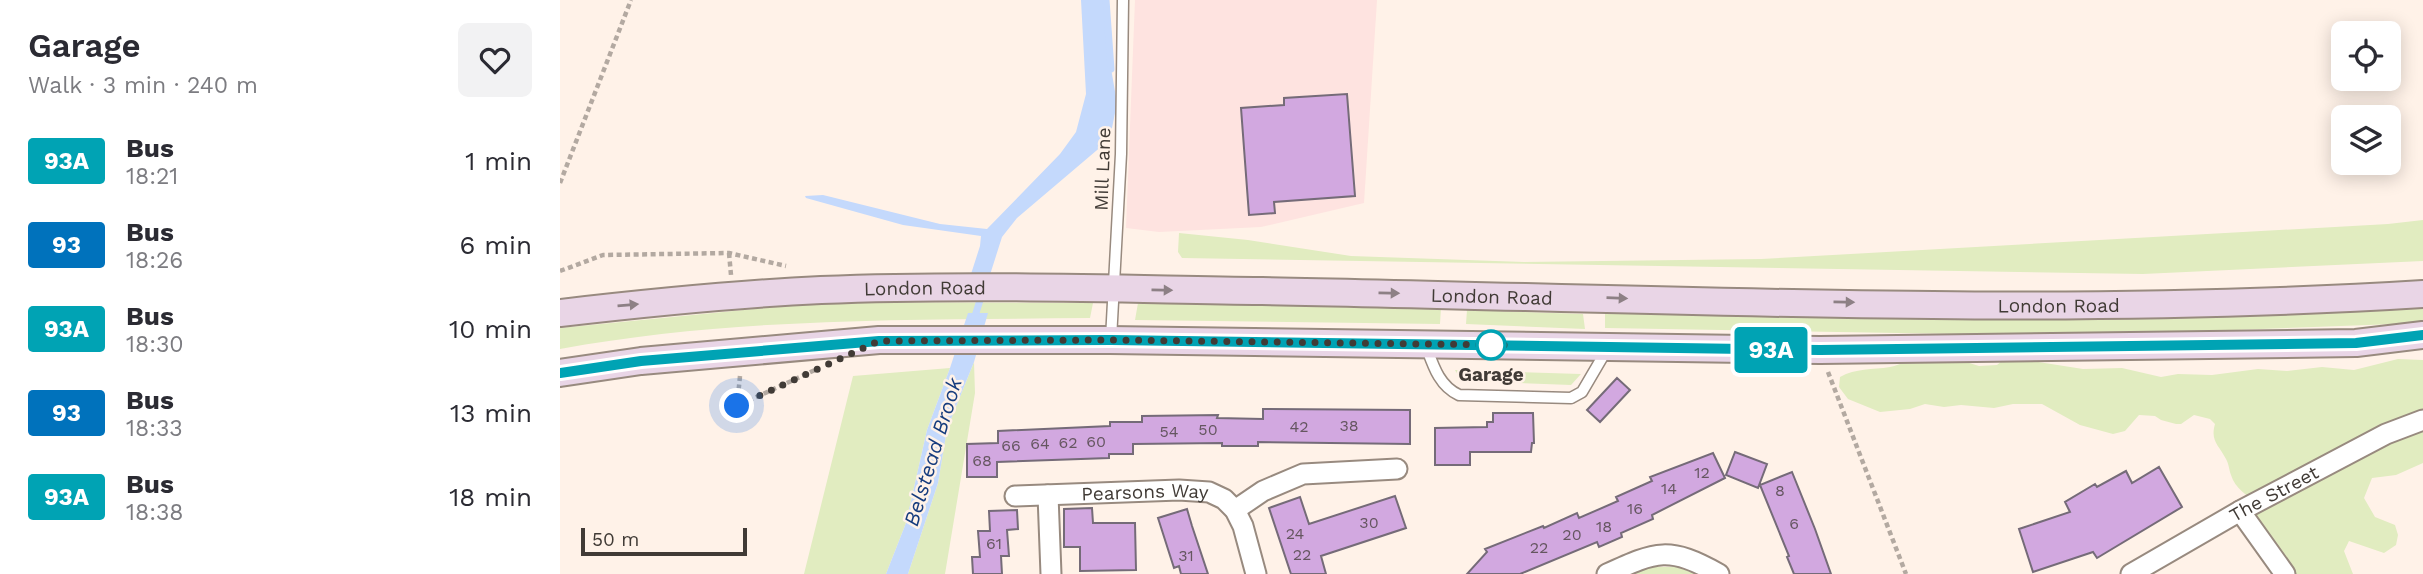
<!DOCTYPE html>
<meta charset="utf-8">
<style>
:root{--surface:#fff;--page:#f2f2f3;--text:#2b2b33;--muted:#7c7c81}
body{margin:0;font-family:"Work Sans",sans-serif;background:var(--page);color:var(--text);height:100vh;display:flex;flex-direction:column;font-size:26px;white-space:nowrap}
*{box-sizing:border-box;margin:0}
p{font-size:23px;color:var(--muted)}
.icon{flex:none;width:38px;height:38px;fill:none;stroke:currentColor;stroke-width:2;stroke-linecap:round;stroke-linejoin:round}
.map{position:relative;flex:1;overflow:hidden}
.side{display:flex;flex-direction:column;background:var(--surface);width:560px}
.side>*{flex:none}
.badge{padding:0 14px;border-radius:5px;font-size:24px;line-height:46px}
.buttons{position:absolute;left:1771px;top:21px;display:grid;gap:14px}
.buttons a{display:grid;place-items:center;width:70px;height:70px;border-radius:10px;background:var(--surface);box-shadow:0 4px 18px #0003;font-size:35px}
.scale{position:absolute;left:21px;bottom:18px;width:166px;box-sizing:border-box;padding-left:7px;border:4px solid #413b36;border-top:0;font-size:19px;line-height:24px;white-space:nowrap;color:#413b36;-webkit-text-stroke:5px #fff2e8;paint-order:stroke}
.you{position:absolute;width:35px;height:35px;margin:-18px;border:5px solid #fff;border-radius:50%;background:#1a73e8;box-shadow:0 0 0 10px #1a73e833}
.map>.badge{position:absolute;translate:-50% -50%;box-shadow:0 0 0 4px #fff}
.round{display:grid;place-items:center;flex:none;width:74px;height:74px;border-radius:10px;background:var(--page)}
.overview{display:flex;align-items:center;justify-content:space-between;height:119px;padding:0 28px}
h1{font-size:33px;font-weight:600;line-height:52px}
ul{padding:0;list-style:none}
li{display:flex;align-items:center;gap:21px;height:84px;padding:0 28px}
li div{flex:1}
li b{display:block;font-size:26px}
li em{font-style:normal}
li .badge{min-width:77px;font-weight:700;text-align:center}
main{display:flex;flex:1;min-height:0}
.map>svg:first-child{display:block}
.industrial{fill:#fee3e0}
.green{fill:#e1ecc0}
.water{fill:#c4d9fc}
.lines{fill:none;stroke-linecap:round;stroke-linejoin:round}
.stream{stroke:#c4d9fc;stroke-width:7}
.building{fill:#d2a8e0;stroke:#756b78;stroke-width:2}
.lane-casing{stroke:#988a7f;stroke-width:13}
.street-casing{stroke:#988a7f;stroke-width:23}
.secondary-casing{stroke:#988a7f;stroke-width:30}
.path{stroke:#b3a9a1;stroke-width:4.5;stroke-dasharray:5 3.5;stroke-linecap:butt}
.lane{stroke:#fff;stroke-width:10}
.street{stroke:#fff;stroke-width:19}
.secondary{stroke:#e9d5e6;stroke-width:26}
.oneway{fill:#8d8085}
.line-casing{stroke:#fff;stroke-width:16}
.line{stroke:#00a3b4;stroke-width:10}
.walk{stroke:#413b36;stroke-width:7;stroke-dasharray:0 12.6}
.stop-dot{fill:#fff;stroke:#00a3b4;stroke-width:3.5}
.labels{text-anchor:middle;stroke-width:5;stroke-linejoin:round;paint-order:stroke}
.number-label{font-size:16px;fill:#655660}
.street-label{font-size:19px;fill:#413b36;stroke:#fff2e8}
.stop-label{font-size:19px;font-weight:bold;fill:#413b36;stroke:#fff2e8}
.water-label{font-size:21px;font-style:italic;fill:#163c7e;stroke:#fff2e8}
</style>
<main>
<section class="side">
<div class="overview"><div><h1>Garage</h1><p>Walk · 3 min · 240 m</p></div><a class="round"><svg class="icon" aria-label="heart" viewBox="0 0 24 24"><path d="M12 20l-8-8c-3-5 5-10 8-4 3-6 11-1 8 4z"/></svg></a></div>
<ul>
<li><span class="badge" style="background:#00a3b4;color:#fff">93A</span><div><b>Bus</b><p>18:21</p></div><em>1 min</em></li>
<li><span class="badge" style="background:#0072bc;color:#fff">93</span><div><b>Bus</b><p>18:26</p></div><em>6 min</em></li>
<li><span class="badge" style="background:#00a3b4;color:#fff">93A</span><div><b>Bus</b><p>18:30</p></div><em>10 min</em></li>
<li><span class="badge" style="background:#0072bc;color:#fff">93</span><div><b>Bus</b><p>18:33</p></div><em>13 min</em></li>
<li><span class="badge" style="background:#00a3b4;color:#fff">93A</span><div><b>Bus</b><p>18:38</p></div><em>18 min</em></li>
</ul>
</section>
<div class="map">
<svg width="1863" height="574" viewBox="0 0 1863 574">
<rect width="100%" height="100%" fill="#fff2e8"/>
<path class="industrial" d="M 575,0 L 817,0 L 804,203 L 701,227 L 599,232 L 566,228 Z"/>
<path class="green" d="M 1863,220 L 1863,261 L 1583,274 L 622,258 L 618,252 L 619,233 L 688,240 L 791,256 L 964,262 L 1201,259 L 1828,224 Z
M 265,302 L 533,303 L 530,318 C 353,320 174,317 0,349 L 0,328 Z
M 578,303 L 881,307 L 880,324 L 575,320 Z
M 1863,307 L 1863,323 L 1513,336 L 1045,328 L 1045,311 L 1515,320 Z
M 907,310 L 1023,314 L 1025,329 L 906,324 Z
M 1381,358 L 1393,358 L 1419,366 L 1437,365 L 1443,360 L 1465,360 L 1523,369 L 1562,368 L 1601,377 L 1618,374 L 1652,375 L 1698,369 L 1727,371 L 1762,367 L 1794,370 L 1838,359 L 1863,360 L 1863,463 L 1836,475 L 1812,478 L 1804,498 L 1815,517 L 1835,525 L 1838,535 L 1836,545 L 1824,553 L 1789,541 L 1784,551 L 1793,574 L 1731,574 L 1695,522 L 1698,503 C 1687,496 1675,488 1671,475 C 1669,470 1669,464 1666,459 C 1659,445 1650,441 1655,424 L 1650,419 L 1634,415 L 1621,424 L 1616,424 L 1601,420 L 1595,416 L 1579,415 L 1565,431 L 1553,434 L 1520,425 L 1482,404 L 1453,404 L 1434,408 L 1401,405 L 1384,407 L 1365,404 L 1350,409 L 1320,412 L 1288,399 L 1279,387 L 1280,377 C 1296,368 1312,370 1330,367 C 1336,366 1341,363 1347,362 C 1360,361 1368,361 1381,358 Z
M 414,362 L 415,393 L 385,574 L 348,574 L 378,483 L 387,429 Z
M 390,368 L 367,430 L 346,523 L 326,574 L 244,574 L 293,376 Z
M 895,370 L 1021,374 L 1011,385 L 901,381 Z
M 1087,567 L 1116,567 L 1137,574 L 1072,574 Z"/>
<path class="water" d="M 521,0 L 546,0 L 547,45 L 557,103 L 552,128 L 543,145 L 457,218 L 442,237 L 422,300 L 403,299 L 420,246 L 421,236 L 343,225 L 246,198 L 245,196 L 263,195 L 380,224 L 427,229 L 500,154 L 516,132 L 526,94 Z
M 408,313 L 428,313 L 414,362 L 387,429 L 378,483 L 348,574 L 326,574 L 346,523 L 367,430 L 390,368 Z"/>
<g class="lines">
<path class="stream" d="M 546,0 L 551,69
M 414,319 L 422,294"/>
</g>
<path class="building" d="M 787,94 L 795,196 L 714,202 L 715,213 L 689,215 L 681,108 L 724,105 L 724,98 Z
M 1057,378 L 1070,390 L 1040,422 L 1027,410 Z
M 703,409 L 850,410 L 850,444 L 698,442 L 698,446 L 662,446 L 662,443 L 573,444 L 573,454 L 549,454 L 549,458 L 437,462 L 437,477 L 407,477 L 407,444 L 438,443 L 438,431 L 550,426 L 550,422 L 582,422 L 582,416 L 658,415 L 657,418 L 703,419 Z
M 933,413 L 973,413 L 974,443 L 972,443 L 971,452 L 910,452 L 910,465 L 875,465 L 875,428 L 927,427 L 927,422 L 933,422 Z
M 1175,452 L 1207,464 L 1198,488 L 1166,475 Z
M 1153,453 L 1165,478 L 1092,515 L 1093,519 L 1061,533 L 1062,537 L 1039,547 L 1037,542 L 960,574 L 907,574 L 927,552 L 925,549 L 983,526 L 984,528 L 1017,513 L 1019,518 L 1058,501 L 1056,497 L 1092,481 L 1090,477 Z
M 1599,467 L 1622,507 L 1537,558 L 1533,552 L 1473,572 L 1459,529 L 1510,512 L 1505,502 L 1535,484 L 1537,487 L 1566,471 L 1572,483 Z
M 1232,472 L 1255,529 L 1271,574 L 1234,574 L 1227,557 L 1229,556 L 1200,485 Z
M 835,496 L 846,528 L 761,556 L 766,574 L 731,574 L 709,508 L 740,497 L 749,524 Z
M 532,508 L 533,523 L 575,523 L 576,570 L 520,571 L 520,547 L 504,547 L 504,509 Z
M 627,509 L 632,526 L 648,574 L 621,574 L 619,566 L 614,568 L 598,518 Z
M 457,510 L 458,529 L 447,530 L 449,556 L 441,556 L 442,574 L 413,574 L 412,557 L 420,557 L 418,531 L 430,531 L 429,511 Z"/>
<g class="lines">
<g class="lane-casing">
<path id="lane" d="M 551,339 L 561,154 L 563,0
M 866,346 C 873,365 879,386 899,395 L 1011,398 L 1022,392 L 1046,351"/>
</g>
<g class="street-casing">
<g id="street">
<path d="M 488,495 L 491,574"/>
<path id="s1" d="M 455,496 L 619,490 L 649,492 L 664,499 L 675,510 L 683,526 L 696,574"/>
<path d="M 675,510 L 703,491 L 743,474 L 837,469"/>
<path d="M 1680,511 L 1725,574"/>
<path d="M 1047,574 C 1097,551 1109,546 1159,574"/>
<path id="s2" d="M 1571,574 L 1680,511 L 1826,434 L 1863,420"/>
</g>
</g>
<g class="secondary-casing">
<g id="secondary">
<path id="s3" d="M 0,313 C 86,303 174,294 261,290 C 408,284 555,289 702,291 C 1088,298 1477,318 1863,294"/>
<path d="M 0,373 L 81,361 L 319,340 L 550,340 L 1260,350 L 1796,343 L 1863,335"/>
</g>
</g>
<path class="path" d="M 0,183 L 71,0
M 169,253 L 171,275
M 0,271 L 43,255 L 169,253 L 226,266
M 1268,372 L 1346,574
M 180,376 L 177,406 L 255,370"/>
<use href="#lane" class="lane"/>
<use href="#street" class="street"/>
<use href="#secondary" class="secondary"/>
</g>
<defs><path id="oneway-solid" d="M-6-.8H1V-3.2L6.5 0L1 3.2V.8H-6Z" transform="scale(1.75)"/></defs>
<g class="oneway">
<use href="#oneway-solid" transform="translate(602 290) rotate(1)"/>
<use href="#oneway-solid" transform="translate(829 293) rotate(1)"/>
<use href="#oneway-solid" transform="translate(1057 298) rotate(2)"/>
<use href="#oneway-solid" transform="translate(1284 302) rotate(1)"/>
<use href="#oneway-solid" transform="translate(68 305) rotate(-5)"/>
</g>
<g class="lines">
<g class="line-casing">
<path id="line" d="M 0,373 L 81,361 L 319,341 L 551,340 L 1260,350 L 1796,343 L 1863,335"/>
</g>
<use href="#line" class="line"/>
<path class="walk" d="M 177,406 L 319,341 L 551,340 L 944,345 L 931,345"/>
</g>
<circle class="stop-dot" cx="931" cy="345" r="14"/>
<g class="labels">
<g class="number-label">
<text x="789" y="431">38</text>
<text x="739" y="432">42</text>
<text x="648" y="435">50</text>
<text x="609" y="437">54</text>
<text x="536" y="447">60</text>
<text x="508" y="448">62</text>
<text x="480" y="449">64</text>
<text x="451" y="451">66</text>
<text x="422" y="466">68</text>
<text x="1142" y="478">12</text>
<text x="1109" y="494">14</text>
<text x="1220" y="496">8</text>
<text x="1075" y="514">16</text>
<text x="809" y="528">30</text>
<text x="1234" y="529">6</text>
<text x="1044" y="532">18</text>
<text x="735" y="539">24</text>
<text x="1012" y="540">20</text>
<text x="434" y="549">61</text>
<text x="979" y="553">22</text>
<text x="742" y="560">22</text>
<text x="626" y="561">31</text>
</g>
<g class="street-label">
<text transform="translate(542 169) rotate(-88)" y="7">Mill Lane</text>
<text dy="7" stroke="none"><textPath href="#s3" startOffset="366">London Road</textPath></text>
<text dy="7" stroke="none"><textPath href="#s3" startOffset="933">London Road</textPath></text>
<text dy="7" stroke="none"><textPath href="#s3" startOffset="1500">London Road</textPath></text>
<text dy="7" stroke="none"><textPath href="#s2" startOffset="164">The Street</textPath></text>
<text dy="7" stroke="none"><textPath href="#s1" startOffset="130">Pearsons Way</textPath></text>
</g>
<g class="stop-label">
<text x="931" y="381">Garage</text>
</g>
<g class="water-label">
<text transform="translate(373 452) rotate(-73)" y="7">Belstead Brook</text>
</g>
</g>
</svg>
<div class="buttons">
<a><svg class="icon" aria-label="locate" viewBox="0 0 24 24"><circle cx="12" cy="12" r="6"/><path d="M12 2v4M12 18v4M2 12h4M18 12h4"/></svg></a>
<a><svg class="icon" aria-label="layers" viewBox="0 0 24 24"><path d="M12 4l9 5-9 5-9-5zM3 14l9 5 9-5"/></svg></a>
</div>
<div class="scale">50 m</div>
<div class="you" style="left:177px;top:406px"></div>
<b class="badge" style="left:1211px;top:350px;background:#00a3b4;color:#fff">93A</b>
</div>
</main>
